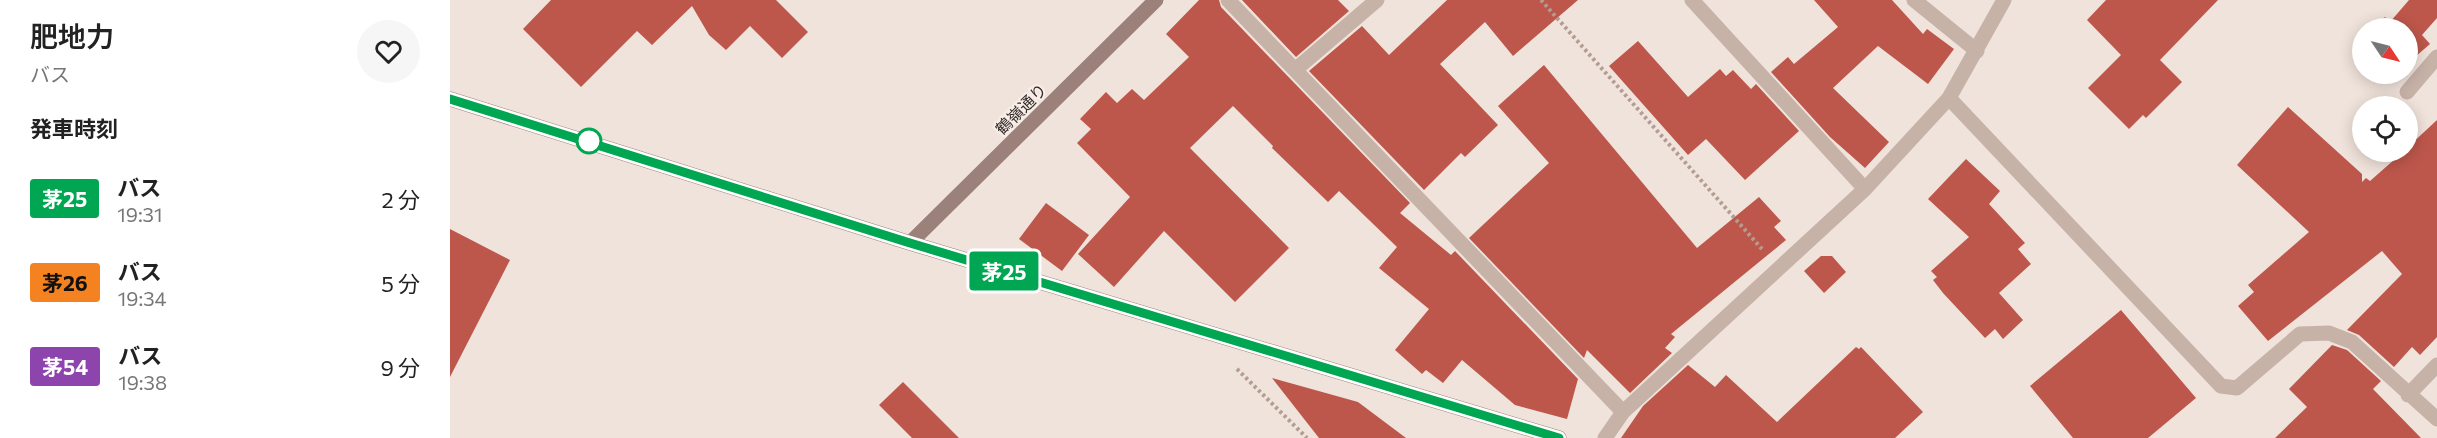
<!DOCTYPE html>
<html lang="ja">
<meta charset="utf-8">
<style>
:root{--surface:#fff;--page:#f6f6f6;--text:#222;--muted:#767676}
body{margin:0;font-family:Commissioner,"Noto Sans JP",sans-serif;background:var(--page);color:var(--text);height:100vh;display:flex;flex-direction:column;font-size:22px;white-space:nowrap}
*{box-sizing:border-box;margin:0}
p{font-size:20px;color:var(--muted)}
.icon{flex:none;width:33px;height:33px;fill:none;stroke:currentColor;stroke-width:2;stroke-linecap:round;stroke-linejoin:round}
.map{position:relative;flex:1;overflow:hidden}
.drawer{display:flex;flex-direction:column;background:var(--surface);width:450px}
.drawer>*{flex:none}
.badge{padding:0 12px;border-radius:4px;font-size:21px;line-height:39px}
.needle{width:39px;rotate:125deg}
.fabs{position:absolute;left:1902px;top:18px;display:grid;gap:12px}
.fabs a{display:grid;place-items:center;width:66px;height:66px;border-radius:50%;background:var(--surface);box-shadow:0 3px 15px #0003;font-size:30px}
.map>.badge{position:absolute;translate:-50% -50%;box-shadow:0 0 0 3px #fff}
h2{padding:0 30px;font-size:22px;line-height:54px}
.round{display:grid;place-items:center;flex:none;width:63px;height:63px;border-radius:32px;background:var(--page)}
.overview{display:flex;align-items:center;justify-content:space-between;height:102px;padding:0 30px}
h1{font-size:28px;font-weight:600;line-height:45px}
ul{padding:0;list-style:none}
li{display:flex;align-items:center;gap:18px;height:84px;padding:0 30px}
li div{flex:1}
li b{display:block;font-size:22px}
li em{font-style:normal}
li .badge{min-width:66px;font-weight:700;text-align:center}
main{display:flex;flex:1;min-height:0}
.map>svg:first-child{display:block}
.building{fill:#be574b}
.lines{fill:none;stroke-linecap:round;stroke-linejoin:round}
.path{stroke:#b39c92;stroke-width:4;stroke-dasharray:3 3;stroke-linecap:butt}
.lane{stroke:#c7b2a8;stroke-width:15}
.street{stroke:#c7b2a8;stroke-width:15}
.secondary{stroke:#9b8179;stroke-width:15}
.line-casing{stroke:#fff;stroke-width:14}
.line{stroke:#00a651;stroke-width:9}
.stop-dot{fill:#fff;stroke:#00a651;stroke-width:3}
.labels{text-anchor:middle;stroke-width:4.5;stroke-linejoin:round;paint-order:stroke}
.street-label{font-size:16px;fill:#342a28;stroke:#f8eee7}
</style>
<main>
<section class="drawer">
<div class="overview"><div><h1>肥地力</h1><p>バス</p></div><a class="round"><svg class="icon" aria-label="heart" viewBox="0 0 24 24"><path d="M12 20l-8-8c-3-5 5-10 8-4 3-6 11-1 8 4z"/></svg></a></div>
<h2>発車時刻</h2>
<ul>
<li><span class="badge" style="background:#00a651;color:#fff">茅25</span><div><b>バス</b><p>19:31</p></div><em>2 分</em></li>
<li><span class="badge" style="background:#f58220;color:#111">茅26</span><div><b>バス</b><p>19:34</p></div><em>5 分</em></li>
<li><span class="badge" style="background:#8e44ad;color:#fff">茅54</span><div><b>バス</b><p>19:38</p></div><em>9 分</em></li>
</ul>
</section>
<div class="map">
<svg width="1987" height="438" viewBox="0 0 1987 438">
<rect width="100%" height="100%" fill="#f0e3db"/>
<path class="building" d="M 101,0 L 326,0 L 358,32 L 332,58 L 300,26 L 276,50 L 259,35 L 242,6 L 202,45 L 187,31 L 131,87 L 73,29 Z
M 749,0 L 769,0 L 771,7 L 960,203 L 950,213 L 1001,255 L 1005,251 L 1128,379 L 1117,419 L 1065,405 L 1012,360 L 993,383 L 976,370 L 972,374 L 945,350 L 979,309 L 929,268 L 947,247 L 889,191 L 878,202 L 822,148 L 823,146 L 783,106 L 740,148 L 839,248 L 785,302 L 714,231 L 664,287 L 628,254 L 680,197 L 627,143 L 641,129 L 630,119 L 656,92 L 667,103 L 682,89 L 694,100 L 739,57 L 716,34 Z
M 792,0 L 888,0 L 899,11 L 846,57 Z
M 997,0 L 1128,0 L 1063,56 L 1035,22 L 990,64 L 1048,125 L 1015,157 L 1011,153 L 974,190 L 859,71 L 912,26 L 939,55 Z
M 1364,0 L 1442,0 L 1473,34 L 1477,29 L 1504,49 L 1478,84 L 1428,46 L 1383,88 L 1439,142 L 1415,168 L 1380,137 L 1321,72 L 1338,57 L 1344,64 L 1388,27 Z
M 1656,0 L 1768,0 L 1710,60 L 1732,82 L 1696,118 L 1693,115 L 1679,129 L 1638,88 L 1671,55 L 1637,20 Z
M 1959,0 L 1987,0 L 1987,18 L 1972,35 L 1980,44 L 1958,63 L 1958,28 L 1922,28 L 1935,17 L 1940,22 Z
M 1188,41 L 1238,97 L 1270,69 L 1276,76 L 1283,70 L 1301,89 L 1306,84 L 1349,131 L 1295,180 L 1256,139 L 1238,155 L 1159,66 Z
M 1094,65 L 1247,248 L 1309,197 L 1331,221 L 1324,227 L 1336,240 L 1221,334 L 1225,337 L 1215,348 L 1222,353 L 1180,393 L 1137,350 L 1134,358 L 1019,238 L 1099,163 L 1048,106 Z
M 1838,107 L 1912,174 L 1912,182 L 1916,178 L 1920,181 L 1953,152 L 1958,152 L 1958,147 L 1987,120 L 1987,337 L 1970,355 L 1962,347 L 1944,367 L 1909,335 L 1897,330 L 1952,274 L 1932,251 L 1818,341 L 1788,306 L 1804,292 L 1798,285 L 1859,232 L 1787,165 Z
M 1516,159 L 1550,191 L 1539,204 L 1575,243 L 1568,249 L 1581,264 L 1549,293 L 1573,320 L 1553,339 L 1545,329 L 1535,338 L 1493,293 L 1483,280 L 1487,277 L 1481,271 L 1519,237 L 1478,199 Z
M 596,203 L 639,235 L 612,271 L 569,239 Z
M 0,229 L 60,260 L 0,377 Z
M 1371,256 L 1382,256 L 1396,272 L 1374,293 L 1354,271 Z
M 1671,310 L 1746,398 L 1698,438 L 1623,438 L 1580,386 Z
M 1882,345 L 1897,350 L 1931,381 L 1923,389 L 1971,438 L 1825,438 L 1857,407 L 1839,389 Z
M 1406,347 L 1409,349 L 1411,347 L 1473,412 L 1445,438 L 1171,438 L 1193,406 L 1238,365 L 1265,387 L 1276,375 L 1327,422 Z
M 822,378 L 908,402 L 956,438 L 869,438 Z
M 453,382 L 509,438 L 462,438 L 429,405 Z"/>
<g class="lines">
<path class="path" d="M 1091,0 L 1312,249
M 787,369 L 857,438"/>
<path class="lane" d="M 1464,0 L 1527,51"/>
<path class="street" d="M 778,0 L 1173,412
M 1242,0 L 1415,189
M 845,70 L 927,0
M 1957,92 L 1987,57
M 1499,98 L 1771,386 L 1787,388 L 1850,334 L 1879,333 L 1902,342 L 1987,419
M 1958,395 L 1987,365
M 1155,438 L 1173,412 L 1415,189 L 1499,98 L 1554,0"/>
<path class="secondary" d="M 0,99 L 460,243 L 1109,438
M 460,243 L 706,0"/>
</g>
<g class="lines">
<g class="line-casing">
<path id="line" d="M 0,99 L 460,243 L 1109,438"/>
</g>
<use href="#line" class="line"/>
</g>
<circle class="stop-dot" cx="139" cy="141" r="12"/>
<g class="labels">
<g class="street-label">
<text transform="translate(571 109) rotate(-45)" y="6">鶴嶺通り</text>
</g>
</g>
</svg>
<div class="fabs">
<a><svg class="needle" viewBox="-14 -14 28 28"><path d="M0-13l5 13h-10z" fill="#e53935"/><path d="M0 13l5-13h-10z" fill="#767676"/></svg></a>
<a><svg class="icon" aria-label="locate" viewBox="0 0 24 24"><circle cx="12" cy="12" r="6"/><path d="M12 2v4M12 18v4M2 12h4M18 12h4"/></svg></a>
</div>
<b class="badge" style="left:554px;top:271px;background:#00a651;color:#fff">茅25</b>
</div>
</main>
